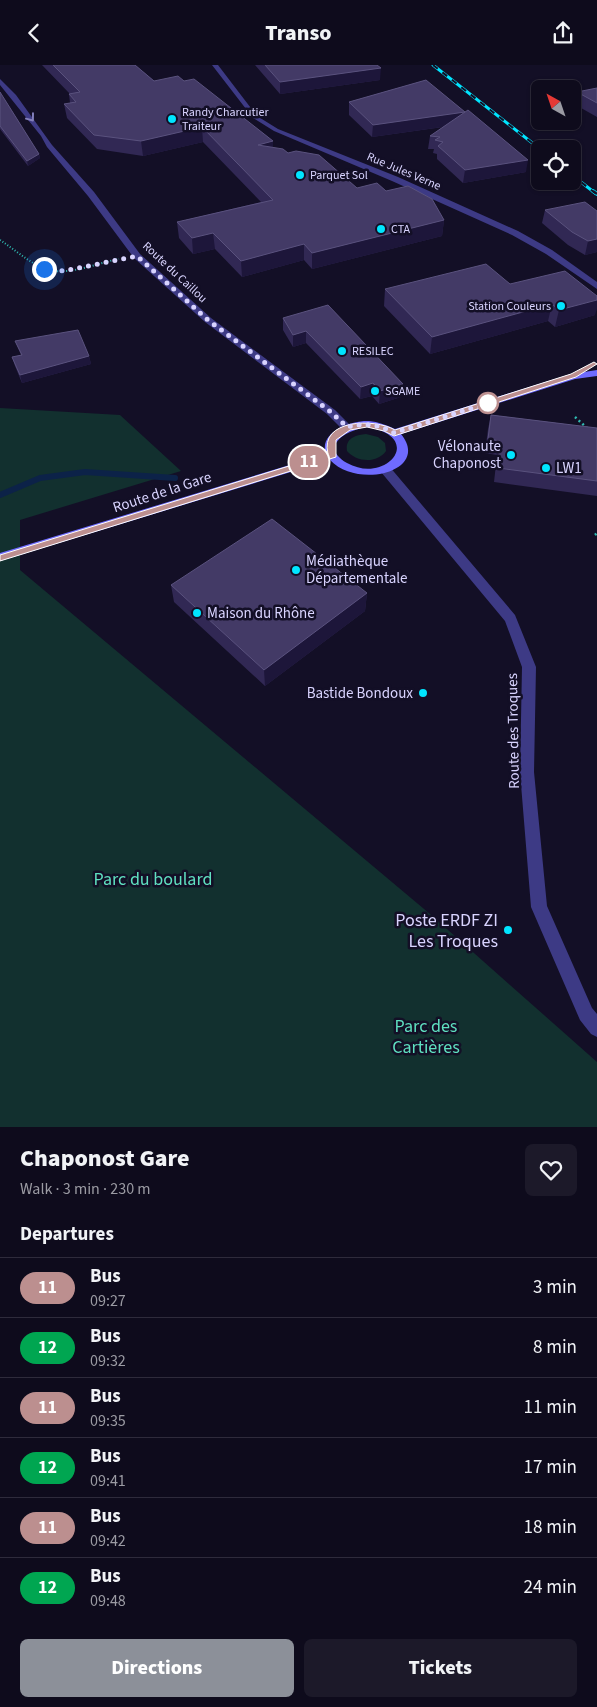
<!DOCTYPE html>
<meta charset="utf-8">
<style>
:root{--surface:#0e0b1c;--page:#1c1929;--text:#f1f3f6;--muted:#9b9ba3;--line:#2e2b3b;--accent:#8c9099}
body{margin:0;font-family:"Source Sans 3",sans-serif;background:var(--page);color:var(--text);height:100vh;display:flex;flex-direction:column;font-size:19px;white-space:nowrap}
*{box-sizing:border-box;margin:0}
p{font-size:16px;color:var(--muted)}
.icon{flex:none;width:28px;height:28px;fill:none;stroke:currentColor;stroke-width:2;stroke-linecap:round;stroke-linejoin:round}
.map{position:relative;height:1062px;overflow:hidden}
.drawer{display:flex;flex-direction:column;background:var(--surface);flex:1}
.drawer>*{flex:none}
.badge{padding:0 10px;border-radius:16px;font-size:18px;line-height:32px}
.needle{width:32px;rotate:320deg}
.controls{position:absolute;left:531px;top:15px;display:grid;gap:10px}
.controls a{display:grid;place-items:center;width:50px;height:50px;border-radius:8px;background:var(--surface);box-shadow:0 1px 4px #0004,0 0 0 1px var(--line);font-size:25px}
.you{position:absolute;width:25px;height:25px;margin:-12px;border:4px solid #fff;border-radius:50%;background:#1a73e8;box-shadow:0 0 0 8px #1a73e833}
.map>.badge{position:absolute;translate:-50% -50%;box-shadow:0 0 0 2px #fff}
h2{padding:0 20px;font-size:19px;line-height:45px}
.round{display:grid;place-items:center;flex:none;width:52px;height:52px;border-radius:8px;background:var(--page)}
.overview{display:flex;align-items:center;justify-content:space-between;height:85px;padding:0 20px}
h1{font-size:24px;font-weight:800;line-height:38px}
.action{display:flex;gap:10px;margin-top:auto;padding:10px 20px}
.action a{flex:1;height:58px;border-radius:8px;background:var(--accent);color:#fff;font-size:20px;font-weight:800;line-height:58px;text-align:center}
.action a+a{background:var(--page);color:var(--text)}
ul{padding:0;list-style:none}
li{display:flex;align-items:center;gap:15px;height:60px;padding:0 20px;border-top:1px solid var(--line)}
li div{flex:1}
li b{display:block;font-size:19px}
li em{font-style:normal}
li .badge{min-width:55px;font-weight:700;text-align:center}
header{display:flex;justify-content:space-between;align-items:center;height:65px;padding:0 20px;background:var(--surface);font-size:22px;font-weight:800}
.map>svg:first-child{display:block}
.green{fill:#12302f}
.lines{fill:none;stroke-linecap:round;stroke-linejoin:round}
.stream{stroke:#0c2248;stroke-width:6}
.path-far1{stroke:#2fb8b0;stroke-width:2;stroke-dasharray:1 2;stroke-linecap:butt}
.path{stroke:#2fb8b0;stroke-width:2.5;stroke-dasharray:2 3;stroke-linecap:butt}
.street{fill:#3d3a85;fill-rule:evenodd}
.secondary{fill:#6f6bff;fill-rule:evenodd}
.rail-far1-casing{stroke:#00e5ff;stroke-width:3}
.rail-casing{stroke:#00e5ff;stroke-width:4}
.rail-far1{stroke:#130f26;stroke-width:2;stroke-dasharray:6;stroke-linecap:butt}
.rail{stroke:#130f26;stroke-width:2.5;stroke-dasharray:8;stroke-linecap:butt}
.wall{fill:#312854}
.shaded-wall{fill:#1d163a}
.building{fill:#433a66;stroke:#5a527e}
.oneway{stroke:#837fbc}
.line{fill:#bc8f8f;stroke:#fff}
.walk{stroke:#d9d4ff;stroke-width:5;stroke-dasharray:0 9}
.poi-dot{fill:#00e5ff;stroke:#130f26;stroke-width:2}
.stop-dot{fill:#fff;stroke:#bc8f8f;stroke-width:2.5}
.labels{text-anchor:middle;stroke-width:5;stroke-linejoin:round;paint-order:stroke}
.far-poi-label{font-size:12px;fill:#d9d4ff;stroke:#130f26;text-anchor:start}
.far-street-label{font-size:12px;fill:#d9d4ff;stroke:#130f26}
.poi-label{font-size:15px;fill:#d9d4ff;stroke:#130f26;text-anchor:start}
.street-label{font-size:15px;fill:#d9d4ff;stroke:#130f26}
.near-park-label{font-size:18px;fill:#5fe0c0;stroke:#130f26}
.near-poi-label{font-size:18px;fill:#d9d4ff;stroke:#130f26;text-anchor:end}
</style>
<header><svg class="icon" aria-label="back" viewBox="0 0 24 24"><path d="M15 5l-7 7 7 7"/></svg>Transo<svg class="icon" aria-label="share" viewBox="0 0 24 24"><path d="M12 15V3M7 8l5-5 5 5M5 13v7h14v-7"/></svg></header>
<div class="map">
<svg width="597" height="1062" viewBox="0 0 597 1062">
<rect width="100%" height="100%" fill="#130f26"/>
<path class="green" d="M 0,343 L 120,350 L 181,406 L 20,455 L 20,505 L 430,849 L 597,997 L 597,1062 L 0,1062 Z
M 366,369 L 378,372 L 385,378 L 386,386 C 377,399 356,397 347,386 C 345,373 356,370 366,369 Z"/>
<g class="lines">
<path class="stream" d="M 0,430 L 40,413 L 85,407 L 175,413"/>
<path class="path-far1" d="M 0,175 C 14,184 27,196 43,203 C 65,213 96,198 119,194"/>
<path class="path" d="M 575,352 L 588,364
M 595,470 L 597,468"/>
<path class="street" d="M 212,0 L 218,0 L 257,51 L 278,64 L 398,112 L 518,166 L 552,185 L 597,217 L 597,224 L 546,189 L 512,170 L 392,116 L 274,66 L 253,53 Z
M 0,14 L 16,30 L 52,80 L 94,127 L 140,189 L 211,253 L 335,345 L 351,361 L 351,365 L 343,365 L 327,349 L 205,257 L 134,193 L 88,131 L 47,82 L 41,71 L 0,20 Z
M 385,400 L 389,401 L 515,550 L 536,602 L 534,707 L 547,841 L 592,943 L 597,949 L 597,972 L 591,969 L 580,955 L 531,842 L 520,707 L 522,602 L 505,556 L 381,407 L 380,404 Z"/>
<path class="secondary" d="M 597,305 L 597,311 L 575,314 L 401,369 C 431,406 358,425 330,395 L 0,496 L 0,488 L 326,389 C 318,367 352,355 369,356 C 378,357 387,360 395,364 L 571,309 ZM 367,362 C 426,372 386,420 347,398 C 318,381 347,365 367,362 Z"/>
<g class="rail-far1-casing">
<path id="rail-far1" d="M 433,0 L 540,84
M 572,110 L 595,128"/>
</g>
<g class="rail-casing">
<path id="rail" d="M 593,126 L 597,129"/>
</g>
<use href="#rail-far1" class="rail-far1"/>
<use href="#rail" class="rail"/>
</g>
<path class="wall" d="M 42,0 L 135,0 L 154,16 L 184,16 L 273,76 L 273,83 L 288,88 L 357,123 L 386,126 L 444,155 L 442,171 L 312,204 L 304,195 L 242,212 L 215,184 L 193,189 L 179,173 L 177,157 L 261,137 L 203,77 L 143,91 L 97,84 L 67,53 L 64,39 L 70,38 L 69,29 L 70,29 Z
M 255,0 L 377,0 L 380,15 L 280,29 Z
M 426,15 L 526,107 L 463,118 L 437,94 L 437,89 L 433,88 L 434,84 L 428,84 L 430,71 L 443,62 L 372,72 L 349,50 L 349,37 Z
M 597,23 L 597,52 L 574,39 L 577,27 Z
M 0,27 L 39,89 L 40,93 L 28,101 L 0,64 Z
M 545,145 L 597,146 L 597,187 L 585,190 L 568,180 L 542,158 Z
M 510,219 L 595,250 L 555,262 L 548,256 L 430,289 L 384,241 L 385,224 Z
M 283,253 L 403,319 L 401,332 L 379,339 L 372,331 L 360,334 L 306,278 L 293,282 L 283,265 Z
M 15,276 L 89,291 L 91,299 L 22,318 L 15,301 L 12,292 L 21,290 Z
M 491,350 L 597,363 L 597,431 L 494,417 L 497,390 L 485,388 L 488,364 Z
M 171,520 L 367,528 L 365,546 L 265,621 L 174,537 Z"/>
<path class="shaded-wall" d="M 381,3 L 380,15 L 280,29 L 280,17 Z
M 465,47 L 463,59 L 372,72 L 373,60 Z
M 202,62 L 203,77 L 143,91 L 141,76 Z
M 273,76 L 273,91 L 258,80 Z
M 39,89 L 40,93 L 28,101 L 27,96 Z
M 528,95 L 526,107 L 463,118 L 465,105 Z
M 444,155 L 442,171 L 312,204 L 312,188 Z
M 213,168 L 215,184 L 193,189 L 192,173 Z
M 597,174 L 597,187 L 585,190 L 588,176 Z
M 304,179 L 304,195 L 242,212 L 241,196 Z
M 597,235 L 597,244 L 595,250 L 555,262 L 559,245 Z
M 552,239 L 548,256 L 430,289 L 432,272 Z
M 306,266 L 306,278 L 293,282 L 293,270 Z
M 89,291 L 91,299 L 22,318 L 20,310 Z
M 373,318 L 372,331 L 360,334 L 361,322 Z
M 403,319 L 401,332 L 379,339 L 380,326 Z
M 367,528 L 365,546 L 265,621 L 264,605 Z"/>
<path class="building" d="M 53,0 L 135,0 L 154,16 L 178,11 L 184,16 L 194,14 L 273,76 L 258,80 L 283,84 L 288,88 L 296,86 L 319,90 L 357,123 L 377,118 L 386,126 L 408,121 L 432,134 L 444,155 L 312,188 L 304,179 L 241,196 L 213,168 L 192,173 L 177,157 L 273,135 L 202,62 L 141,76 L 94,70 L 64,39 L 76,37 L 69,29 L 80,27 Z
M 265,0 L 377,0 L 381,3 L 280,17 Z
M 426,15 L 465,47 L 373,60 L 349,37 Z
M 597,23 L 597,38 L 577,27 Z
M 0,27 L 39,89 L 27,96 L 0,61 Z
M 468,45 L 528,95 L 465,105 L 438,81 L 443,77 L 435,75 L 440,72 L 430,71 Z
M 585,137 L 597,146 L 597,174 L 588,176 L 572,167 L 545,145 Z
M 486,199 L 510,219 L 565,206 L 597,231 L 597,235 L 559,245 L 552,239 L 432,272 L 385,224 Z
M 328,240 L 403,319 L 380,326 L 373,318 L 361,322 L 306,266 L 293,270 L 283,253 Z
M 78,265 L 89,291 L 20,310 L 12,292 L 22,290 L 15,276 Z
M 491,350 L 597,363 L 597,416 L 498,403 L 500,376 L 488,374 Z
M 272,454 L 367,528 L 264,605 L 171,520 Z"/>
<defs><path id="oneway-chevron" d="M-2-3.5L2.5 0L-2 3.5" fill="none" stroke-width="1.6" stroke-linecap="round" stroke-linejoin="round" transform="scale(1.25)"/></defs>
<use class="oneway" href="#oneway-chevron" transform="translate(31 53) rotate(53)"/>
<path class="line" d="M 594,297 L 597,299 L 576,312 L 394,371 L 384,366 L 367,362 L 350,365 L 336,375 L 336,392 L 0,496 L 0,490 L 328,389 C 319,354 375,353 395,365 L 571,309 Z"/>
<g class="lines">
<path class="walk" d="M 44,204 L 64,206 L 137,191 L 208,255 L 331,347 L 347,362 C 364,358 379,359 394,368 L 491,337 L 488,338"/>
</g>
<g class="poi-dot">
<circle cx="172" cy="54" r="5"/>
<circle cx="300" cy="110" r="5"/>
<circle cx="381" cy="164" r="5"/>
<circle cx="561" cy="241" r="5"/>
<circle cx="342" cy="286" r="5"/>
<circle cx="375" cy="326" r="5"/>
<circle cx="511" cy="390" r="5"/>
<circle cx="546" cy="403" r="5"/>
<circle cx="296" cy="505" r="5"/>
<circle cx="197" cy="548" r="5"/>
<circle cx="423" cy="628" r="5"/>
<circle cx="508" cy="865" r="5"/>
</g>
<circle class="stop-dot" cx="488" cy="338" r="10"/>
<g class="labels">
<g class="far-poi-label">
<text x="182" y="51">Randy Charcutier<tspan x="182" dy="14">Traiteur</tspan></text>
<text x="310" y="114">Parquet Sol</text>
<text x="391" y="168">CTA</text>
<text x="551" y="245" text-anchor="end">Station Couleurs</text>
<text x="352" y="290">RESILEC</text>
<text x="385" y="330">SGAME</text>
</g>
<g class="far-street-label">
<text transform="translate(404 106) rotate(23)" y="4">Rue Jules Verne</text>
<text transform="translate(175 207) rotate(43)" y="4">Route du Caillou</text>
</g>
<g class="poi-label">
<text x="501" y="386" text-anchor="end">Vélonaute<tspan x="501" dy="17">Chaponost</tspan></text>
<text x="556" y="408">LW1</text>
<text x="306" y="501">Médiathèque<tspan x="306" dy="17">Départementale</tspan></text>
<text x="207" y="553">Maison du Rhône</text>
<text x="413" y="633" text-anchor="end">Bastide Bondoux</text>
</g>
<g class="street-label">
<text transform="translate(162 427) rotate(-18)" y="5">Route de la Gare</text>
<text transform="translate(513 666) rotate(-91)" y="5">Route des Troques</text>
</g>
<g class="near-park-label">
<text x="153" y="820">Parc du boulard</text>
<text x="426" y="967">Parc des<tspan x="426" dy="21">Cartières</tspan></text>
</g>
<g class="near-poi-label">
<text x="498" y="861">Poste ERDF ZI<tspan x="498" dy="21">Les Troques</tspan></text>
</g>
</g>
</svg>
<div class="controls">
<a><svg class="needle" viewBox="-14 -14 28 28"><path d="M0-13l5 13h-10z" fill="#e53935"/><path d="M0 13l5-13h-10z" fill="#9b9ba3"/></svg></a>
<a><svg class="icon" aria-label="locate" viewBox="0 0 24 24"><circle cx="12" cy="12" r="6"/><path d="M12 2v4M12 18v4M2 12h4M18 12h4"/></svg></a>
</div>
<div class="you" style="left:44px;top:204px"></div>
<b class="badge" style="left:309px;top:397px;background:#bc8f8f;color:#fff">11</b>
</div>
<section class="drawer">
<div class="overview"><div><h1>Chaponost Gare</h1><p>Walk · 3 min · 230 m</p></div><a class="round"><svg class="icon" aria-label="heart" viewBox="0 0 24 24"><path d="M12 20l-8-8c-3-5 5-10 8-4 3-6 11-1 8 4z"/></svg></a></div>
<h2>Departures</h2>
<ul>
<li><span class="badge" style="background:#bc8f8f;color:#fff">11</span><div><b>Bus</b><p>09:27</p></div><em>3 min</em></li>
<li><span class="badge" style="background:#00a651;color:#fff">12</span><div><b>Bus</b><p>09:32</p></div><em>8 min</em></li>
<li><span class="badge" style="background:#bc8f8f;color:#fff">11</span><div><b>Bus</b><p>09:35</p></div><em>11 min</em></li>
<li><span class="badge" style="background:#00a651;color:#fff">12</span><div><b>Bus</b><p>09:41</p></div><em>17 min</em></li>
<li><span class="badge" style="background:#bc8f8f;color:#fff">11</span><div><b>Bus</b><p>09:42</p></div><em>18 min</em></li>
<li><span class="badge" style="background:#00a651;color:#fff">12</span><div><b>Bus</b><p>09:48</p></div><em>24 min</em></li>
</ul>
<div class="action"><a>Directions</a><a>Tickets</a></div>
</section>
